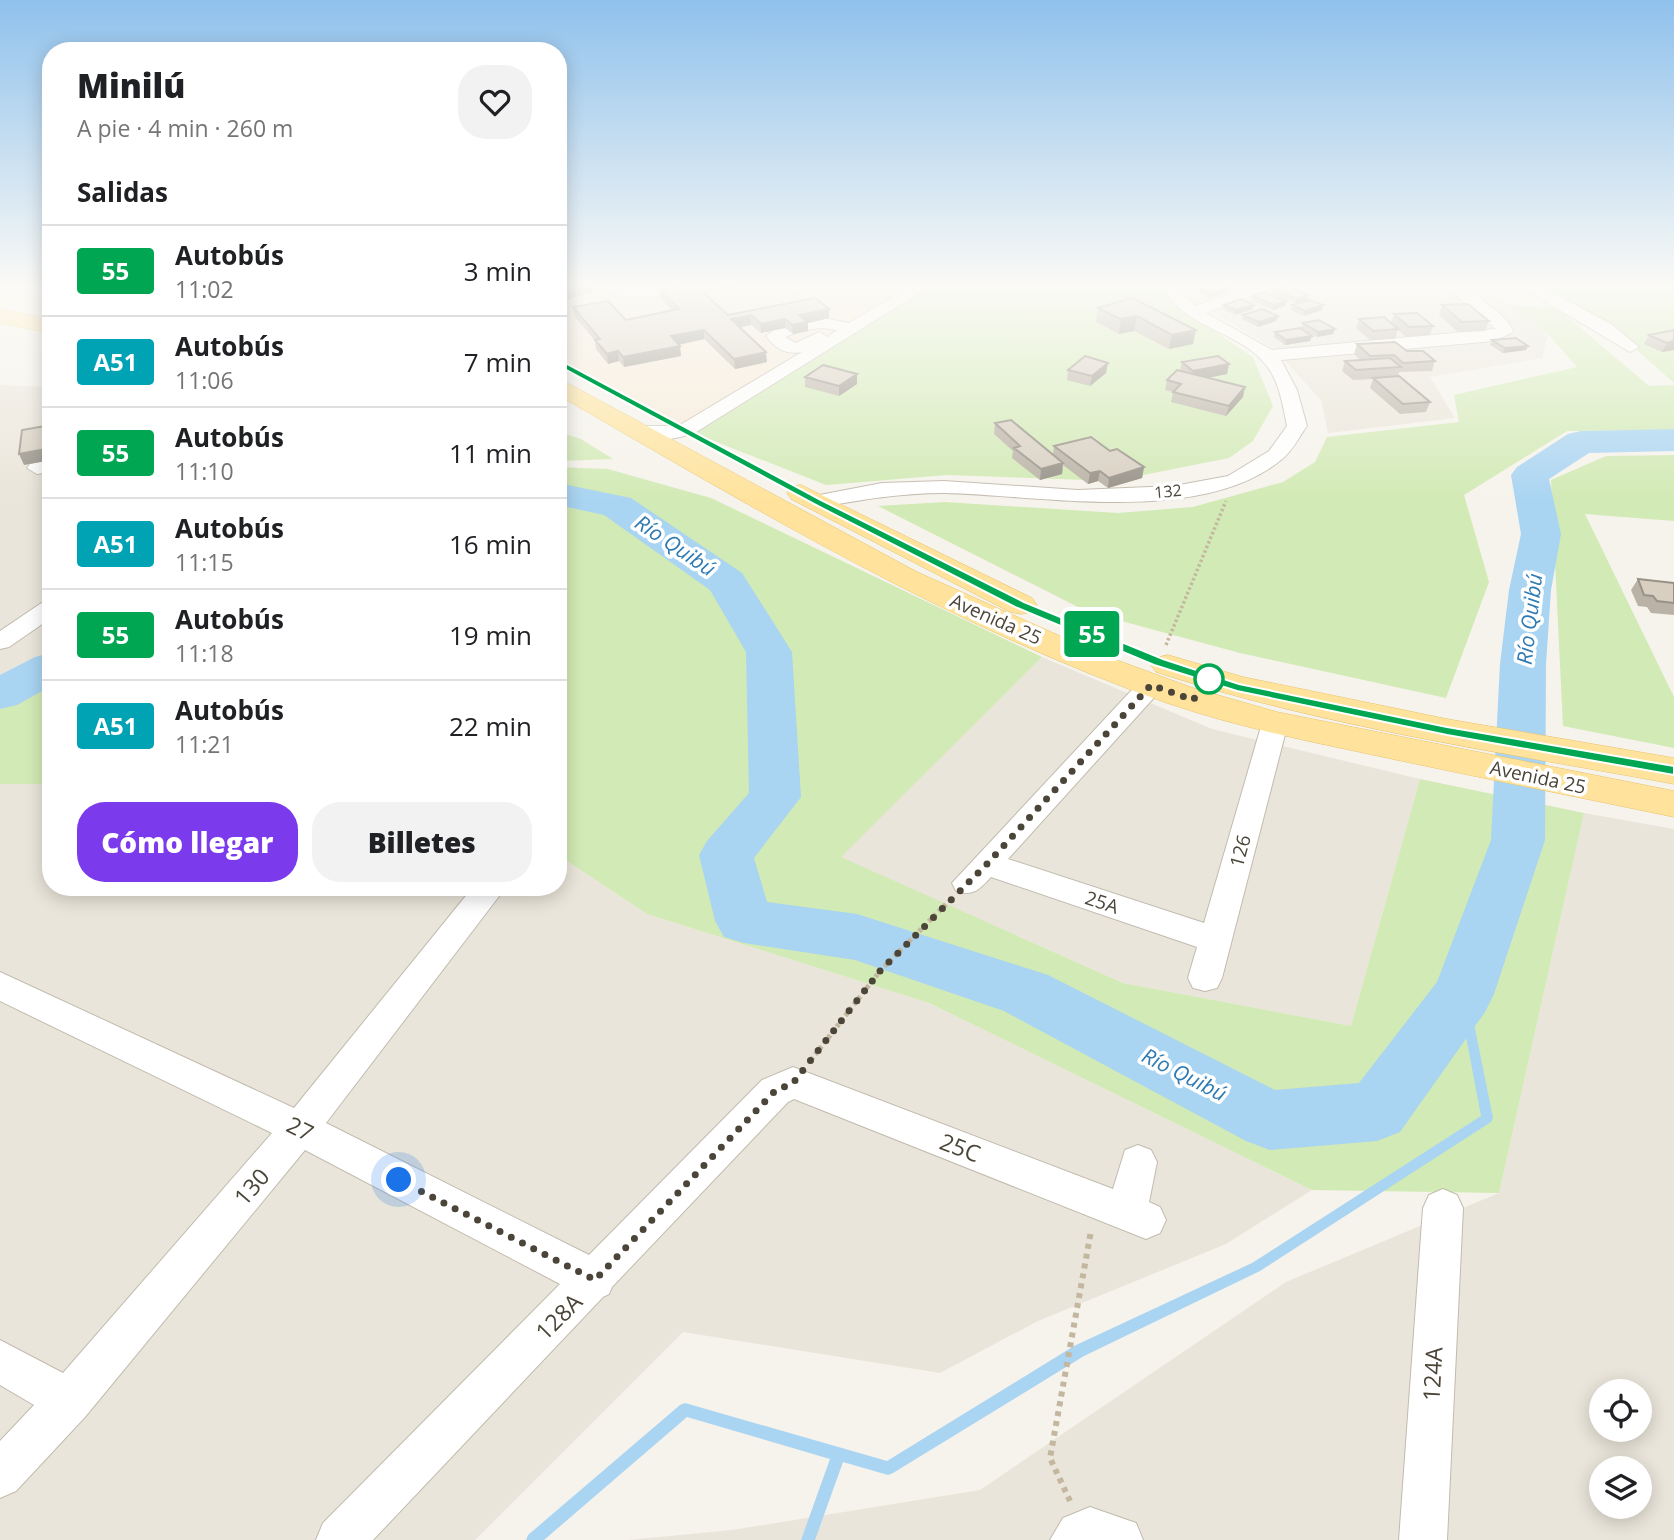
<!DOCTYPE html>
<html lang="es">
<meta charset="utf-8">
<style>
:root{--surface:#fff;--page:#f2f2f2;--text:#202124;--muted:#757577;--line:#e0e0e0;--accent:#7c3aed}
body{margin:0;font-family:"Open Sans",sans-serif;background:var(--page);color:var(--text);height:100vh;display:flex;flex-direction:column;font-size:26px;white-space:nowrap}
*{box-sizing:border-box;margin:0}
p{font-size:23px;color:var(--muted)}
.icon{flex:none;width:38px;height:38px;fill:none;stroke:currentColor;stroke-width:2;stroke-linecap:round;stroke-linejoin:round}
.map{position:relative;flex:1;overflow:hidden}
.sheet{position:absolute;left:42px;top:42px;width:525px;height:854px;display:flex;flex-direction:column;background:var(--surface);border-radius:28px;box-shadow:0 4px 18px #0003}
.sheet>*{flex:none}
.badge{padding:0 14px;border-radius:5px;font-size:24px;line-height:46px}
.controls{position:absolute;left:1589px;top:1379px;display:grid;gap:14px}
.controls a{display:grid;place-items:center;width:63px;height:63px;border-radius:50%;background:var(--surface);box-shadow:0 4px 18px #0003;font-size:35px}
.you{position:absolute;width:35px;height:35px;margin:-18px;border:5px solid #fff;border-radius:50%;background:#1a73e8;box-shadow:0 0 0 10px #1a73e833}
.map>.badge{position:absolute;translate:-50% -50%;box-shadow:0 0 0 4px #fff}
h2{padding:0 35px;font-size:26px;line-height:63px}
.round{display:grid;place-items:center;flex:none;width:74px;height:74px;border-radius:28px;background:var(--page)}
.headline{display:flex;align-items:center;justify-content:space-between;height:119px;padding:0 35px}
h1{font-size:33px;font-weight:800;line-height:52px}
.cta{display:flex;gap:14px;margin-top:auto;padding:14px 35px}
.cta a{flex:1;height:80px;border-radius:28px;background:var(--accent);color:#fff;font-size:28px;font-weight:800;line-height:80px;text-align:center}
.cta a+a{background:var(--page);color:var(--text)}
ul{padding:0;list-style:none}
li{display:flex;align-items:center;gap:21px;height:91px;padding:0 35px;border-top:2px solid var(--line)}
li div{flex:1}
li b{display:block;font-size:26px}
li em{font-style:normal}
li .badge{min-width:77px;font-weight:700;text-align:center}
.map>svg:first-child{display:block}
.residential{fill:#eae5da;fill-rule:evenodd}
.commercial{fill:#f7ead8}
.green{fill:#d2eab5}
.lines{fill:none;stroke-linecap:round;stroke-linejoin:round}
.stream{fill:#a9d4f2;fill-rule:evenodd}
.river{fill:#a9d4f2;fill-rule:evenodd}
.minor-casing{stroke:#c2bbae;stroke-width:2}
.major-casing{stroke:#e6c16a;stroke-width:1}
.path-far3{stroke:#c4b79f;stroke-width:2.5;stroke-dasharray:2.5 2.5;stroke-linecap:butt}
.path-far2{stroke:#c4b79f;stroke-width:3.5;stroke-dasharray:2.5 2.5;stroke-linecap:butt}
.path-far1{stroke:#c4b79f;stroke-width:5;stroke-dasharray:3.5 3.5;stroke-linecap:butt}
.path{stroke:#c4b79f;stroke-width:6;stroke-dasharray:5 5;stroke-linecap:butt}
.minor{fill:#fff;fill-rule:evenodd}
.major{fill:#ffe39c;fill-rule:evenodd}
.wall{fill:#bab2a6}
.shaded-wall{fill:#979187}
.building{fill:#d8cfc1;stroke:#979187;stroke-width:2}
.line{fill:#00a651;stroke:#fff;stroke-width:2}
.walk{stroke:#4b4439;stroke-width:7;stroke-dasharray:0 12.6}
.stop-dot{fill:#fff;stroke:#00a651;stroke-width:3.5}
.labels{text-anchor:middle;stroke-width:7;stroke-linejoin:round;paint-order:stroke}
.far-street-label{font-size:16px;fill:#4b4439;stroke:#fff}
.street-label{font-size:19px;fill:#4b4439;stroke:#fff}
.water-label{font-size:21px;font-style:italic;fill:#2e7ab2;stroke:#fff}
.near-street-label{font-size:23px;fill:#4b4439;stroke:#fff}
</style>
<div class="map">
<svg width="1674" height="1540" viewBox="0 0 1674 1540">
<rect width="100%" height="100%" fill="#f6f3ec"/>
<path class="residential" d="M 1182,286 L 1483,286 L 1548,334 L 1542,358 L 1430,377 L 1455,418 L 1328,433 L 1321,400 L 1272,347 L 1191,300 Z
M 0,385 L 51,387 L 51,649 L 0,679 Z
M 1042,657 L 1212,729 L 1420,779 L 1351,1026 L 1123,983 L 840,857 Z
M 0,784 L 51,784 L 51,887 L 558,887 L 558,855 L 647,914 L 929,1003 L 1312,1190 L 1226,1244 L 1038,1321 L 940,1373 L 683,1332 L 475,1540 L 0,1540 Z
M 1584,813 L 1674,829 L 1674,1540 L 628,1540 L 732,1530 L 980,1490 L 1286,1282 L 1499,1193 ZM 1601,1391 L 1640,1391 L 1640,1430 L 1601,1430 ZM 1601,1468 L 1640,1468 L 1640,1507 L 1601,1507 Z"/>
<path class="commercial" d="M 558,286 L 922,286 L 686,430 L 558,362 Z"/>
<path class="green" d="M 922,286 L 1161,286 L 1202,323 L 1253,357 L 1273,406 L 1253,441 L 1229,458 L 1113,481 L 947,475 L 826,485 L 686,430 Z
M 1539,286 L 1674,286 L 1674,383 L 1604,321 Z
M 1506,305 L 1557,308 L 1649,386 L 1674,385 L 1674,430 L 1567,431 L 1464,495 L 1489,582 L 1446,698 L 1240,653 L 1088,612 L 878,506 L 945,502 L 1118,513 L 1193,507 L 1283,482 L 1315,462 L 1327,437 L 1459,422 L 1454,395 L 1577,367 L 1548,334 Z
M 558,432 L 581,439 L 613,459 L 558,461 Z
M 1674,455 L 1674,521 L 1585,514 L 1674,697 L 1674,748 L 1563,726 L 1551,480 L 1606,456 Z
M 558,467 L 608,469 L 711,498 L 1042,657 L 841,857 L 1123,983 L 1351,1026 L 1420,779 L 1584,813 L 1499,1193 L 1312,1190 L 929,1003 L 647,914 L 558,855 Z
M 51,649 L 51,784 L 0,784 L 0,679 Z"/>
<g class="lines">
<path class="stream" d="M 1463,990 L 1467,991 L 1468,994 L 1493,1118 L 1491,1122 L 1260,1271 L 1084,1356 L 893,1473 L 888,1475 L 843,1462 L 815,1540 L 801,1540 L 830,1459 L 687,1417 L 544,1540 L 526,1540 L 528,1535 L 680,1405 L 685,1403 L 887,1461 L 1074,1346 L 1252,1263 L 1481,1116 L 1458,994 L 1459,991 Z"/>
<path class="river" d="M 1674,429 L 1674,451 L 1589,453 L 1549,479 L 1561,534 L 1551,590 L 1546,664 L 1545,840 L 1494,994 L 1485,1012 L 1400,1132 L 1377,1141 L 1270,1150 L 1246,1141 L 1004,1011 L 855,960 L 744,943 L 724,937 L 715,921 L 699,855 L 707,841 L 749,793 L 746,652 L 710,590 L 604,515 L 558,505 L 558,483 L 631,498 L 742,573 L 792,652 L 801,797 L 754,858 L 767,902 L 857,914 L 1048,975 L 1275,1090 L 1359,1083 L 1437,982 L 1491,840 L 1500,664 L 1509,590 L 1521,534 L 1511,475 L 1517,467 L 1568,434 L 1581,431 Z
M 51,653 L 51,686 L 17,705 L 0,709 L 0,675 L 35,657 Z"/>
<g class="minor-casing">
<path id="minor" d="M 596,286 L 684,286 C 668,300 612,301 596,286 Z
M 910,286 L 930,286 L 693,434 C 676,438 643,447 630,432 C 639,422 667,428 680,425 L 802,352 C 786,355 776,349 766,336 L 778,327 L 803,320 L 823,318 L 849,323 ZM 823,328 L 837,330 L 827,337 L 819,332 L 796,343 L 785,337 L 803,330 Z
M 1162,286 L 1178,286 L 1195,306 L 1252,286 L 1277,286 L 1206,313 L 1272,350 L 1496,329 L 1466,306 L 1449,286 L 1466,286 C 1478,300 1511,317 1513,332 L 1494,341 L 1281,360 L 1297,390 L 1307,426 C 1299,437 1292,452 1281,460 C 1200,526 1041,495 944,493 C 900,493 859,500 817,508 L 806,502 L 809,497 L 882,483 L 944,481 L 1078,490 L 1174,486 L 1228,476 L 1269,451 L 1287,426 C 1283,407 1280,385 1269,369 C 1243,330 1187,332 1162,286 Z
M 1519,286 L 1540,286 L 1611,324 L 1639,347 L 1630,352 Z
M 51,460 L 51,472 L 37,474 L 27,468 L 30,464 Z
M 51,600 L 51,618 L 9,647 L 0,649 L 0,631 L 43,602 Z
M 1151,677 L 1160,679 L 1164,685 L 1160,691 L 1008,859 L 1204,923 L 1262,723 L 1266,717 L 1275,714 L 1284,717 L 1288,723 L 1222,978 L 1217,988 L 1205,991 L 1193,988 L 1188,978 L 1197,947 L 991,877 C 980,889 973,897 956,891 L 952,883 L 1142,679 Z
M 473,887 L 506,887 L 326,1123 L 589,1255 L 762,1080 L 793,1067 L 1113,1189 L 1125,1150 L 1138,1145 L 1151,1150 L 1157,1162 L 1149,1202 L 1160,1207 L 1166,1220 L 1160,1233 L 1146,1239 L 794,1099 L 788,1102 L 612,1287 L 609,1294 L 603,1297 L 373,1540 L 316,1540 L 323,1523 L 560,1284 L 305,1150 L 85,1417 L 16,1491 L 0,1498 L 0,1441 L 34,1405 L 0,1385 L 0,1340 L 63,1373 L 272,1133 L 0,1001 L 0,972 L 294,1108 Z
M 1443,1189 L 1457,1195 L 1463,1208 L 1447,1540 L 1399,1540 L 1423,1208 L 1429,1195 Z
M 1090,1507 L 1136,1523 L 1143,1540 L 1050,1540 L 1063,1518 Z"/>
</g>
<g class="major-casing">
<path id="major" d="M 0,309 L 51,319 L 51,333 L 0,323 Z
M 558,378 L 917,572 L 1100,654 L 1193,688 L 1277,712 L 1674,791 L 1674,817 C 1583,798 1492,780 1402,761 C 1323,744 1243,729 1167,703 C 952,627 755,509 558,395 Z
M 801,485 L 1032,598 L 1037,605 L 1032,612 L 1021,614 L 1010,612 L 791,499 L 787,493 L 791,487 Z
M 1168,655 L 1243,677 L 1447,719 L 1674,758 L 1674,784 C 1501,752 1324,727 1156,672 L 1151,665 L 1156,658 Z"/>
</g>
<path class="path-far3" d="M 789,286 L 785,287 L 802,303"/>
<path class="path-far2" d="M 1166,645 L 1226,501"/>
<path class="path-far1" d="M 811,1060 L 880,971 L 949,901"/>
<path class="path" d="M 1070,1501 L 1050,1458 L 1091,1231"/>
<use href="#minor" class="minor"/>
<use href="#major" class="major"/>
</g>
<path class="wall" d="M 1203,286 L 1241,286 L 1231,290 L 1228,288 L 1227,293 L 1210,298 L 1198,292 L 1199,288 Z
M 1348,286 L 1389,286 L 1388,288 L 1350,289 Z
M 660,290 L 728,315 L 829,309 L 829,318 L 808,323 L 808,331 L 793,334 L 785,328 L 761,333 L 751,325 L 739,327 L 767,362 L 735,369 L 704,339 L 679,345 L 680,346 L 681,356 L 624,367 L 619,361 L 608,364 L 596,349 L 595,341 L 575,317 L 573,307 L 626,320 L 672,311 L 661,299 Z
M 1274,290 L 1308,295 L 1307,300 L 1295,303 L 1273,294 Z
M 1253,296 L 1285,306 L 1273,310 L 1252,301 Z
M 1224,305 L 1253,309 L 1235,315 L 1223,309 Z
M 1292,305 L 1323,305 L 1322,310 L 1304,316 L 1290,310 Z
M 1442,305 L 1489,321 L 1485,331 L 1458,332 L 1439,315 Z
M 1098,308 L 1196,330 L 1193,344 L 1169,349 L 1134,331 L 1119,334 L 1096,322 Z
M 1394,314 L 1433,326 L 1430,335 L 1406,337 L 1398,330 L 1395,339 L 1370,340 L 1356,328 L 1359,319 L 1391,323 Z
M 1243,315 L 1276,321 L 1258,327 L 1242,319 Z
M 1303,323 L 1335,329 L 1333,334 L 1317,337 L 1301,328 Z
M 1674,330 L 1674,350 L 1662,352 L 1644,344 L 1649,335 Z
M 1275,332 L 1312,336 L 1310,341 L 1285,345 L 1274,337 Z
M 1492,340 L 1526,350 L 1503,353 L 1490,345 Z
M 1357,344 L 1407,351 L 1435,361 L 1432,371 L 1399,372 L 1398,376 L 1430,402 L 1426,412 L 1400,414 L 1370,388 L 1373,379 L 1353,380 L 1342,371 L 1345,361 L 1360,360 L 1354,354 Z
M 1182,362 L 1229,364 L 1227,374 L 1208,378 L 1243,397 L 1226,416 L 1171,402 L 1173,392 L 1165,390 L 1167,380 L 1180,371 Z
M 1068,370 L 1106,373 L 1090,386 L 1067,380 Z
M 857,374 L 857,384 L 839,396 L 805,387 L 805,377 Z
M 995,423 L 1053,454 L 1054,446 L 1110,451 L 1144,467 L 1142,478 L 1108,488 L 1098,481 L 1088,484 L 1063,465 L 1062,474 L 1040,480 L 1012,458 L 1013,451 L 994,434 Z
M 1638,579 L 1674,583 L 1674,615 L 1651,613 L 1647,607 L 1638,606 L 1631,590 Z"/>
<path class="shaded-wall" d="M 558,286 L 594,286 L 595,291 L 558,303 Z
M 721,286 L 740,286 L 722,290 Z
M 1228,288 L 1227,293 L 1210,298 L 1211,293 Z
M 1308,295 L 1307,300 L 1295,303 L 1297,299 Z
M 1286,301 L 1285,306 L 1273,310 L 1274,305 Z
M 1254,305 L 1253,309 L 1235,315 L 1236,310 Z
M 1323,305 L 1322,310 L 1304,316 L 1305,311 Z
M 829,309 L 829,318 L 808,323 L 808,331 L 793,334 L 792,325 L 799,315 Z
M 751,315 L 751,325 L 731,329 L 731,319 Z
M 1137,316 L 1134,331 L 1119,334 L 1121,319 Z
M 1278,316 L 1276,321 L 1258,327 L 1259,322 Z
M 785,319 L 785,328 L 761,333 L 761,324 Z
M 1335,329 L 1333,334 L 1317,337 L 1318,332 Z
M 704,330 L 704,339 L 672,346 L 671,336 Z
M 1196,330 L 1193,344 L 1169,349 L 1172,335 Z
M 1312,336 L 1310,341 L 1285,345 L 1286,340 Z
M 1674,341 L 1674,350 L 1662,352 L 1667,343 Z
M 680,346 L 681,356 L 624,367 L 623,357 Z
M 1528,346 L 1526,350 L 1503,353 L 1505,348 Z
M 618,351 L 619,361 L 608,364 L 607,354 Z
M 766,352 L 767,362 L 735,369 L 734,359 Z
M 1108,363 L 1106,373 L 1090,386 L 1092,376 Z
M 1229,364 L 1227,374 L 1191,381 L 1193,371 Z
M 857,374 L 857,384 L 839,396 L 839,386 Z
M 1245,387 L 1243,397 L 1226,416 L 1229,406 Z
M 51,448 L 51,460 L 24,465 L 19,454 Z
M 1063,463 L 1062,474 L 1040,480 L 1041,469 Z
M 1144,467 L 1142,478 L 1108,488 L 1109,478 Z
M 1100,471 L 1098,481 L 1088,484 L 1090,473 Z"/>
<path class="building" d="M 680,286 L 696,286 L 728,315 L 815,298 L 829,309 L 799,315 L 807,322 L 792,325 L 785,319 L 761,324 L 751,315 L 731,319 L 766,352 L 734,359 L 704,330 L 671,336 L 680,346 L 623,357 L 618,351 L 607,354 L 595,340 L 600,339 L 573,307 L 608,301 L 626,320 L 679,309 L 660,290 Z
M 1203,286 L 1224,286 L 1228,288 L 1211,293 L 1199,288 Z
M 1284,286 L 1287,286 L 1308,295 L 1297,299 L 1274,290 Z
M 1264,292 L 1286,301 L 1274,305 L 1253,296 Z
M 1132,298 L 1196,330 L 1172,335 L 1137,316 L 1121,319 L 1098,308 Z
M 1241,299 L 1254,305 L 1236,310 L 1224,305 Z
M 1310,300 L 1323,305 L 1305,311 L 1292,305 Z
M 1468,304 L 1489,321 L 1462,322 L 1442,305 Z
M 1262,309 L 1278,316 L 1259,322 L 1243,315 Z
M 1417,313 L 1433,326 L 1409,327 L 1394,314 Z
M 1384,317 L 1398,329 L 1373,331 L 1359,319 Z
M 1319,320 L 1335,329 L 1318,332 L 1303,323 Z
M 1300,328 L 1312,336 L 1286,340 L 1275,332 Z
M 1674,330 L 1674,341 L 1667,343 L 1649,335 Z
M 1516,338 L 1528,346 L 1505,348 L 1492,340 Z
M 1395,342 L 1407,351 L 1423,351 L 1435,361 L 1403,363 L 1394,355 L 1370,356 L 1357,344 Z
M 1085,356 L 1108,363 L 1092,376 L 1068,370 Z
M 1218,356 L 1229,364 L 1193,371 L 1182,362 Z
M 1390,358 L 1401,367 L 1356,370 L 1345,361 Z
M 823,365 L 857,374 L 839,386 L 805,377 Z
M 1177,370 L 1245,387 L 1229,406 L 1173,392 L 1181,384 L 1167,380 Z
M 1399,376 L 1430,402 L 1403,404 L 1373,378 Z
M 1011,420 L 1063,463 L 1041,469 L 1014,448 L 1020,446 L 995,423 Z
M 51,425 L 51,448 L 19,454 L 22,430 Z
M 1091,437 L 1110,451 L 1117,449 L 1144,467 L 1109,478 L 1100,471 L 1090,473 L 1054,446 Z
M 49,468 L 51,468 L 51,479 L 48,479 Z
M 1638,579 L 1674,583 L 1674,603 L 1657,601 L 1653,596 L 1644,595 Z"/>
<linearGradient id="sky" x2="0" y2="1"><stop stop-color="#8fc1ec"/><stop offset="0.57" stop-color="#fbfaf6"/><stop offset="1" stop-color="#fbfaf6" stop-opacity="0"/></linearGradient>
<rect width="1674" height="502" fill="url(#sky)"/>
<path class="line" d="M 558,359 L 821,500 L 1024,602 L 1163,659 L 1239,684 L 1447,727 L 1674,766 L 1674,775 L 1447,735 L 1237,691 L 1154,665 L 1015,607 L 814,504 L 555,364 Z"/>
<g class="lines">
<path class="walk" d="M 399,1180 L 595,1280 L 775,1091 L 793,1083 L 880,971 L 987,864 L 1151,685 L 1193,700 L 1209,679"/>
</g>
<circle class="stop-dot" cx="1209" cy="679" r="14"/>
<g class="labels">
<g class="far-street-label">
<text transform="translate(1168 491) rotate(-5)" y="6">132</text>
</g>
<g class="street-label">
<text transform="translate(996 619) rotate(24)" y="7">Avenida 25</text>
<text transform="translate(1538 777) rotate(12)" y="7">Avenida 25</text>
<text transform="translate(1240 851) rotate(-75)" y="7">126</text>
<text transform="translate(1102 902) rotate(18)" y="7">25A</text>
</g>
<g class="water-label">
<text transform="translate(675 546) rotate(34)" y="7">Río Quibú</text>
<text transform="translate(1530 619) rotate(-83)" y="7">Río Quibú</text>
<text transform="translate(1184 1075) rotate(27)" y="7">Río Quibú</text>
</g>
<g class="near-street-label">
<text transform="translate(300 1129) rotate(26)" y="8">27</text>
<text transform="translate(960 1148) rotate(21)" y="8">25C</text>
<text transform="translate(252 1187) rotate(-49)" y="8">130</text>
<text transform="translate(559 1317) rotate(-45)" y="8">128A</text>
<text transform="translate(1433 1374) rotate(-87)" y="8">124A</text>
</g>
</g>
</svg>
<div class="controls">
<a><svg class="icon" aria-label="locate" viewBox="0 0 24 24"><circle cx="12" cy="12" r="6"/><path d="M12 2v4M12 18v4M2 12h4M18 12h4"/></svg></a>
<a><svg class="icon" aria-label="layers" viewBox="0 0 24 24"><path d="M12 4l9 5-9 5-9-5zM3 14l9 5 9-5"/></svg></a>
</div>
<div class="you" style="left:399px;top:1180px"></div>
<b class="badge" style="left:1092px;top:634px;background:#00a651;color:#fff">55</b>
<section class="sheet">
<div class="headline"><div><h1>Minilú</h1><p>A pie · 4 min · 260 m</p></div><a class="round"><svg class="icon" aria-label="heart" viewBox="0 0 24 24"><path d="M12 20l-8-8c-3-5 5-10 8-4 3-6 11-1 8 4z"/></svg></a></div>
<h2>Salidas</h2>
<ul>
<li><span class="badge" style="background:#00a651;color:#fff">55</span><div><b>Autobús</b><p>11:02</p></div><em>3 min</em></li>
<li><span class="badge" style="background:#00a3b4;color:#fff">A51</span><div><b>Autobús</b><p>11:06</p></div><em>7 min</em></li>
<li><span class="badge" style="background:#00a651;color:#fff">55</span><div><b>Autobús</b><p>11:10</p></div><em>11 min</em></li>
<li><span class="badge" style="background:#00a3b4;color:#fff">A51</span><div><b>Autobús</b><p>11:15</p></div><em>16 min</em></li>
<li><span class="badge" style="background:#00a651;color:#fff">55</span><div><b>Autobús</b><p>11:18</p></div><em>19 min</em></li>
<li><span class="badge" style="background:#00a3b4;color:#fff">A51</span><div><b>Autobús</b><p>11:21</p></div><em>22 min</em></li>
</ul>
<div class="cta"><a>Cómo llegar</a><a>Billetes</a></div>
</section>
</div>
